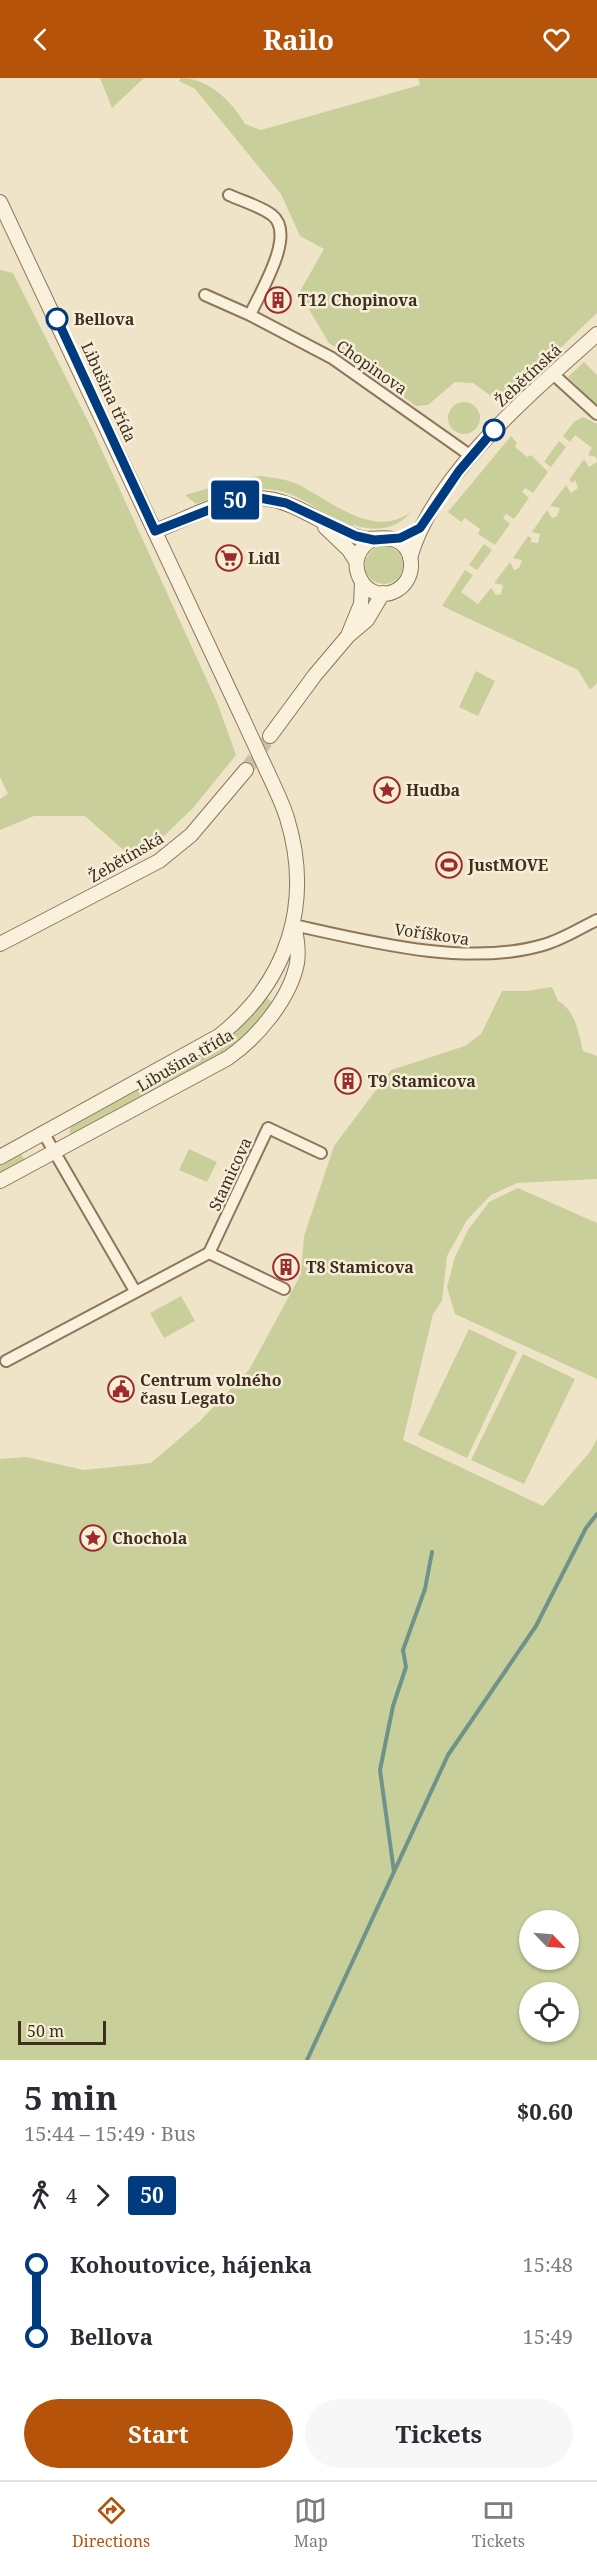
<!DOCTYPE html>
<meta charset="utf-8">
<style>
:root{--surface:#fff;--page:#f7f7f7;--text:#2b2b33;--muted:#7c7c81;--line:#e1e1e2;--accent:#b45309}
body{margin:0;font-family:"Noto Serif",serif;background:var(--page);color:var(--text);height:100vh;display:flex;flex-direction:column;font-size:22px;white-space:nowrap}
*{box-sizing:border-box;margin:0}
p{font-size:20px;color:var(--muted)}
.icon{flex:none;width:33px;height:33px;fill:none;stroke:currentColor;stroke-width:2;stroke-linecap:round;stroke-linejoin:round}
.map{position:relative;height:1982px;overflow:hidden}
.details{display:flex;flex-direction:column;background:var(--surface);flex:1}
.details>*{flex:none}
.badge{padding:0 12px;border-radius:4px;font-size:21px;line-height:39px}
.needle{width:39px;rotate:115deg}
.buttons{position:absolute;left:519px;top:1832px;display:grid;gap:12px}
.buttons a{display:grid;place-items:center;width:60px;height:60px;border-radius:50%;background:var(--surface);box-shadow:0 2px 4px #0004;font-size:30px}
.scale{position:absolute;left:18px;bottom:15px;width:88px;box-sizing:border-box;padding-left:6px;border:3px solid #3d2e20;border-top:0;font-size:16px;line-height:21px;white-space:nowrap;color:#3d2e20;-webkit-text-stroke:4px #f7eed8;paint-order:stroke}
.map>.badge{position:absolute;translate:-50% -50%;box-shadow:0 0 0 3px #fff}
.legs{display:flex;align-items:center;gap:9px;height:66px;padding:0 24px;font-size:20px}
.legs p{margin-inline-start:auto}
.summary{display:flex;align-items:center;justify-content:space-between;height:102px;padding:0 24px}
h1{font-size:33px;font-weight:700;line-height:45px}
.button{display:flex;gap:12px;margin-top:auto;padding:12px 24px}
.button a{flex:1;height:69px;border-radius:36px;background:var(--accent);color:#fff;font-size:24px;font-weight:700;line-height:69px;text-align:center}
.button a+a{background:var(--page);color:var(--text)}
ul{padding:0 24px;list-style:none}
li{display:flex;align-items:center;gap:21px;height:72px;font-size:22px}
li i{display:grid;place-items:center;width:9px;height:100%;margin:0 8px;background:currentColor}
li i::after{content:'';width:15px;height:15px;margin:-8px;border:4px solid;border-radius:50%;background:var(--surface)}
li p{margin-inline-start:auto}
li:first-child i{background:linear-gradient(#0000 50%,currentColor 0)}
li:last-child i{background:linear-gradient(currentColor 50%,#0000 0)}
header{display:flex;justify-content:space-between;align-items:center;height:78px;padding:0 24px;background:var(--accent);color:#fff;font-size:27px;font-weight:700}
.tabs{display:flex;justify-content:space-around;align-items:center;height:84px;border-top:2px solid var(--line);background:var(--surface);font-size:16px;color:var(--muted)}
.tabs a{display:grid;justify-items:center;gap:3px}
.tabs .active{color:var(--accent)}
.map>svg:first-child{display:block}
.green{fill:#c9cf9b;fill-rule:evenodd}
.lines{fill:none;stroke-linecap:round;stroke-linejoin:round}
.stream{stroke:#6f938a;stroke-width:4}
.tertiary-tunnel{stroke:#ccc0a6;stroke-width:14;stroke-dasharray:14 7;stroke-linecap:butt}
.minor-casing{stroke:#8d765c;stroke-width:14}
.tertiary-casing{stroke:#8d765c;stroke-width:16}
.minor{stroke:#faf1dc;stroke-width:10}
.tertiary{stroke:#faf1dc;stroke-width:14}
.tertiary-bridge-casing{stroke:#8d765c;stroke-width:16;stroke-linecap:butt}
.tertiary-bridge{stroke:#faf1dc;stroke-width:14}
.line-1-casing{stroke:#fff;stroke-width:14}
.line-1{stroke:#003b80;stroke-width:9}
.stop-1-dot{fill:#fff;stroke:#003b80;stroke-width:3}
.labels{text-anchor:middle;stroke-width:5;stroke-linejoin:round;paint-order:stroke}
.poi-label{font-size:16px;font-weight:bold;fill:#3d2e20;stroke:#f7eed8;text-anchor:start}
.stop-label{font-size:16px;font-weight:bold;fill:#3d2e20;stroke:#f7eed8;text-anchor:start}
.street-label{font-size:16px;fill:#3d2e20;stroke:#f7eed8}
</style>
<header><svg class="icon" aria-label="back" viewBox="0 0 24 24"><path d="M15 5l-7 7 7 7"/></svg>Railo<svg class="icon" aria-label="heart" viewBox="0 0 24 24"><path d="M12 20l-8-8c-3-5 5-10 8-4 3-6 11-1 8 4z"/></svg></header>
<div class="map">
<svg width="597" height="1982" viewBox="0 0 597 1982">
<rect width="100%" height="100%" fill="#f0e4c8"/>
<path class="green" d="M 100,0 L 144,0 L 112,30 Z
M 181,0 C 208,0 232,23 245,46 L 261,52 L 420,7 L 418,0 L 597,0 L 597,235 L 502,326 L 473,305 L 455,304 L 428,327 L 416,328 L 329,265 L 299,215 L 324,171 L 300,158 L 281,116 L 195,11 L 179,3 Z
M 0,192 L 13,195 L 93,353 L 217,624 L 236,677 L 193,730 L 137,784 L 85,738 L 34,738 L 0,752 L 0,721 L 8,716 L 0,699 Z
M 584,284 L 597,297 L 597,328 L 568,299 Z
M448 340a16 16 0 1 1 32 0a16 16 0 1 1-32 0Z
M 583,339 L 597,346 L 597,605 L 590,612 L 578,592 L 442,528 L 465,492 L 473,497 L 461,514 L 478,526 L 491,510 L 496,517 L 501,516 L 503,507 L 494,505 L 510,484 L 514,492 L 519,490 L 522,482 L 513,480 L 528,458 L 532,461 L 530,464 L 538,465 L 540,456 L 532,454 L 547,432 L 552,440 L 557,438 L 560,430 L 550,428 L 566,407 L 571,415 L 578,410 L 575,402 L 572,405 L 569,402 L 584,381 L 589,389 L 597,384 L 596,379 L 588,377 L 592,370 L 575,357 L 570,364 L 563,358 L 574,344 Z
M 511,358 L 517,365 L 515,369 L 527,379 L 531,377 L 548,394 L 533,415 L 525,410 L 522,414 L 529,420 L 514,441 L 506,436 L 503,440 L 510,446 L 495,467 L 478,456 L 480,451 L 465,440 L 461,444 L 448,434 Z
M 559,363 L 566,369 L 551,389 L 544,384 Z
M 262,398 C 273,400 285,401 295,405 C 331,422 372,462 411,434 C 396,452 376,454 353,447 L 351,451 C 334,442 319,431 303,422 C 266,402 233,412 196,426 L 185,417 L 248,399 Z
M 484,466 L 492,472 L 477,492 L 469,487 Z
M365 487a19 19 0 1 1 38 0a19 19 0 1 1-38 0Z
M 476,593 L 495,603 L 478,638 L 459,629 Z
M 552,909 L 558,923 C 575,931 579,956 583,973 L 597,978 L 597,1101 L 517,1105 L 491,1117 L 467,1142 L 447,1178 L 442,1223 L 433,1236 L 403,1362 L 543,1428 L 590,1374 L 597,1361 L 597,1982 L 0,1982 L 0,1381 L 26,1379 L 84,1392 L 151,1385 L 200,1343 L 249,1292 L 301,1196 L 304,1158 L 334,1068 L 391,992 L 465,968 L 481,956 L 502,913 L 527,913 ZM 530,1842 L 568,1842 L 568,1881 L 530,1881 ZM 530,1914 L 568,1914 L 568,1953 L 530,1953 Z
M 266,919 L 273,925 L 261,942 L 231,971 L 73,1057 L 69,1055 L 71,1048 L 228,961 Z
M 189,1071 L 217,1084 L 207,1104 L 179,1092 Z
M 21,1074 L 25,1084 L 0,1097 L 0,1085 Z
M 518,1110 L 597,1145 L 597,1301 L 455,1236 L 447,1209 L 455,1179 L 468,1152 L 489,1124 Z
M 181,1218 L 195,1243 L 164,1260 L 150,1235 Z
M 469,1251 L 517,1274 L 467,1380 L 418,1357 Z
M 523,1276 L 575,1301 L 524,1406 L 471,1382 Z"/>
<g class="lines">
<path class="stream" d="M 394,1794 L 380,1692 L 393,1628 L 406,1589 L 403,1572 L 425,1511 L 432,1474
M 307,1982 L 448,1677 L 536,1548 L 586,1450 L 597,1436"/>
<path class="tertiary-tunnel" d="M 246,692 L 270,658"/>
<g class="minor-casing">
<path id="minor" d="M 229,117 C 242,123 260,128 272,137 C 297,156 260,214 250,237 L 332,280 L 471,378
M 205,217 L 250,237
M 553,296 L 597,336
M 294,847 C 370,864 468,889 543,867 C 562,862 580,850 597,842
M 44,1056 L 135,1213
M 209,1175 L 284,1211
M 6,1283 L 209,1175 L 268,1050 L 321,1075"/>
</g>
<g class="tertiary-casing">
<path id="tertiary" d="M 0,124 L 242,639
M 325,449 L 349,472 L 356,483
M 155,453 C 188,441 224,418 259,420 C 296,421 326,451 361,460 C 375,463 388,456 401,465 C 416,477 414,502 397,512 C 364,531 338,477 374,461
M 410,480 C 433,396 534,313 597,256
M 349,555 L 361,526 L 362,505
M 270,658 L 315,597 L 348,558 L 367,542 L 383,515
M 0,866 L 159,783 L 191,757 L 246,692
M 0,1079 L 219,958 C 288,903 313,825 287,740 C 282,724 274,708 267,693
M 0,1103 L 228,980 C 257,960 290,921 297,885 C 299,872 297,860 294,847"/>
</g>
<use href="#minor" class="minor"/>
<use href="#tertiary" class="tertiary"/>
<g class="tertiary-bridge-casing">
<path id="tertiary-bridge" d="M 242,639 L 267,693"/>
</g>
<use href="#tertiary-bridge" class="tertiary-bridge"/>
</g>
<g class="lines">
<g class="line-1-casing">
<path id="line-1" d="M 57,241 L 155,453 L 237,421 L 260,420 L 286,425 L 356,458 L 374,462 L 400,460 L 420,450 L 459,393 L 494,352"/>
</g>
<use href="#line-1" class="line-1"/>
</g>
<defs>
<g id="building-ring" transform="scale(1.35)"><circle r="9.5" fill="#f7eed8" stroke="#9e2a2b" stroke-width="1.5"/><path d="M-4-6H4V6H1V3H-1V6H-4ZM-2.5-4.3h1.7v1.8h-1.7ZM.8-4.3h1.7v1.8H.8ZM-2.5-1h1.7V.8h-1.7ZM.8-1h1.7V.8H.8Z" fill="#9e2a2b"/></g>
<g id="supermarket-ring" transform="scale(1.35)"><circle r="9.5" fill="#f7eed8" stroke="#9e2a2b" stroke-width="1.5"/><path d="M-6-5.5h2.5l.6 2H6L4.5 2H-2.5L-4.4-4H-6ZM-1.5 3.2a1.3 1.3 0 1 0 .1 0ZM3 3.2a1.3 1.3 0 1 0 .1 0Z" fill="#9e2a2b"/></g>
<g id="sight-ring" transform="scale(1.35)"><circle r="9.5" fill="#f7eed8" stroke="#9e2a2b" stroke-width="1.5"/><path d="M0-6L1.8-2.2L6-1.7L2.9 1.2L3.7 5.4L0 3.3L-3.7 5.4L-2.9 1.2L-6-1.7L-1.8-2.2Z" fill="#9e2a2b"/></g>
<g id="stadium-ring" transform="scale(1.35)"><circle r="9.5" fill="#f7eed8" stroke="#9e2a2b" stroke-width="1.5"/><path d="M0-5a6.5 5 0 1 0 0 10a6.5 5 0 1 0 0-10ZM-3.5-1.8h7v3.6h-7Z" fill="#9e2a2b"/></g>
<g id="civic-ring" transform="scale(1.35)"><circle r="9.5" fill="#f7eed8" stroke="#9e2a2b" stroke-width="1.5"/><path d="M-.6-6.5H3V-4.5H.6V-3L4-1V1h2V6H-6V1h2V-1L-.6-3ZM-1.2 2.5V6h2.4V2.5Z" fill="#9e2a2b"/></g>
</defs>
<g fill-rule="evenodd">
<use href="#building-ring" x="278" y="222"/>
<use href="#supermarket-ring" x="229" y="480"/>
<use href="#sight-ring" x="387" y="712"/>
<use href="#stadium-ring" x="449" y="787"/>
<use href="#building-ring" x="348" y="1003"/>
<use href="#building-ring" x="286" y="1189"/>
<use href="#civic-ring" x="121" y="1311"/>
<use href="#sight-ring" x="93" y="1460"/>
</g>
<g class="stop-1-dot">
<circle cx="57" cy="241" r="10"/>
<circle cx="494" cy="352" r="10"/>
</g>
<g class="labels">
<g class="poi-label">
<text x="298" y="228">T12 Chopinova</text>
<text x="248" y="486">Lidl</text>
<text x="406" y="718">Hudba</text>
<text x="468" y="793">JustMOVE</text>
<text x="368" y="1009">T9 Stamicova</text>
<text x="306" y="1195">T8 Stamicova</text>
<text x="140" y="1308">Centrum volného<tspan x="140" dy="18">času Legato</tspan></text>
<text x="112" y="1466">Chochola</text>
</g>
<g class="stop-label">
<text x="74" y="247">Bellova</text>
</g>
<g class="street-label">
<text transform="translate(372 289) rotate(35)" y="6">Chopinova</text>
<text transform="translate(528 297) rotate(-43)" y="6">Žebětínská</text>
<text transform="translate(109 314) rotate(65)" y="6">Libušina třída</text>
<text transform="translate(126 779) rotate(-30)" y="6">Žebětínská</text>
<text transform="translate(432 856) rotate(8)" y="6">Voříškova</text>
<text transform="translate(185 982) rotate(-30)" y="6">Libušina třída</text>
<text transform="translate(230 1096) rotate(-65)" y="6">Stamicova</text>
</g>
</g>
</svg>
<div class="buttons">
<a><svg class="needle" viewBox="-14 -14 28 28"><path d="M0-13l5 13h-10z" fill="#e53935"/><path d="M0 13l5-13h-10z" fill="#7c7c81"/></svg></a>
<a><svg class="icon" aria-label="locate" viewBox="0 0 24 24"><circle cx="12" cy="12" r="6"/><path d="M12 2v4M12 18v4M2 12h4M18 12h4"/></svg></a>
</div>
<div class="scale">50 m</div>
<b class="badge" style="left:235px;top:422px;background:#003b80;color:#fff">50</b>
</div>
<section class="details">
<div class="summary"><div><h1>5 min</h1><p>15:44 – 15:49 · Bus</p></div><b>$0.60</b></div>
<div class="legs"><svg class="icon" aria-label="walk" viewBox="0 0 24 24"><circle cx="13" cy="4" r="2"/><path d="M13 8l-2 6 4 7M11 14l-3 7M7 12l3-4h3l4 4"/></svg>4<svg class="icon" aria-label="forward" viewBox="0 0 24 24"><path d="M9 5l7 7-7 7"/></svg><b class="badge" style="background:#003b80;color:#fff">50</b></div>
<ul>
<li><i style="color:#003b80"></i><b>Kohoutovice, hájenka</b><p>15:48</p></li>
<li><i style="color:#003b80"></i><b>Bellova</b><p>15:49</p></li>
</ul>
<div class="button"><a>Start</a><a>Tickets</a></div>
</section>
<nav class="tabs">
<a class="active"><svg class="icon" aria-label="directions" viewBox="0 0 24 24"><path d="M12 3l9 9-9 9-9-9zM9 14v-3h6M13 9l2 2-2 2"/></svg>Directions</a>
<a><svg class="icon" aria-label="map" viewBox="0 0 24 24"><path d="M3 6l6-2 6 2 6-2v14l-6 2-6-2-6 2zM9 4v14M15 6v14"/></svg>Map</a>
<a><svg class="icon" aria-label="tickets" viewBox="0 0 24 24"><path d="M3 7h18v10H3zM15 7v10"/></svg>Tickets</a>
</nav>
